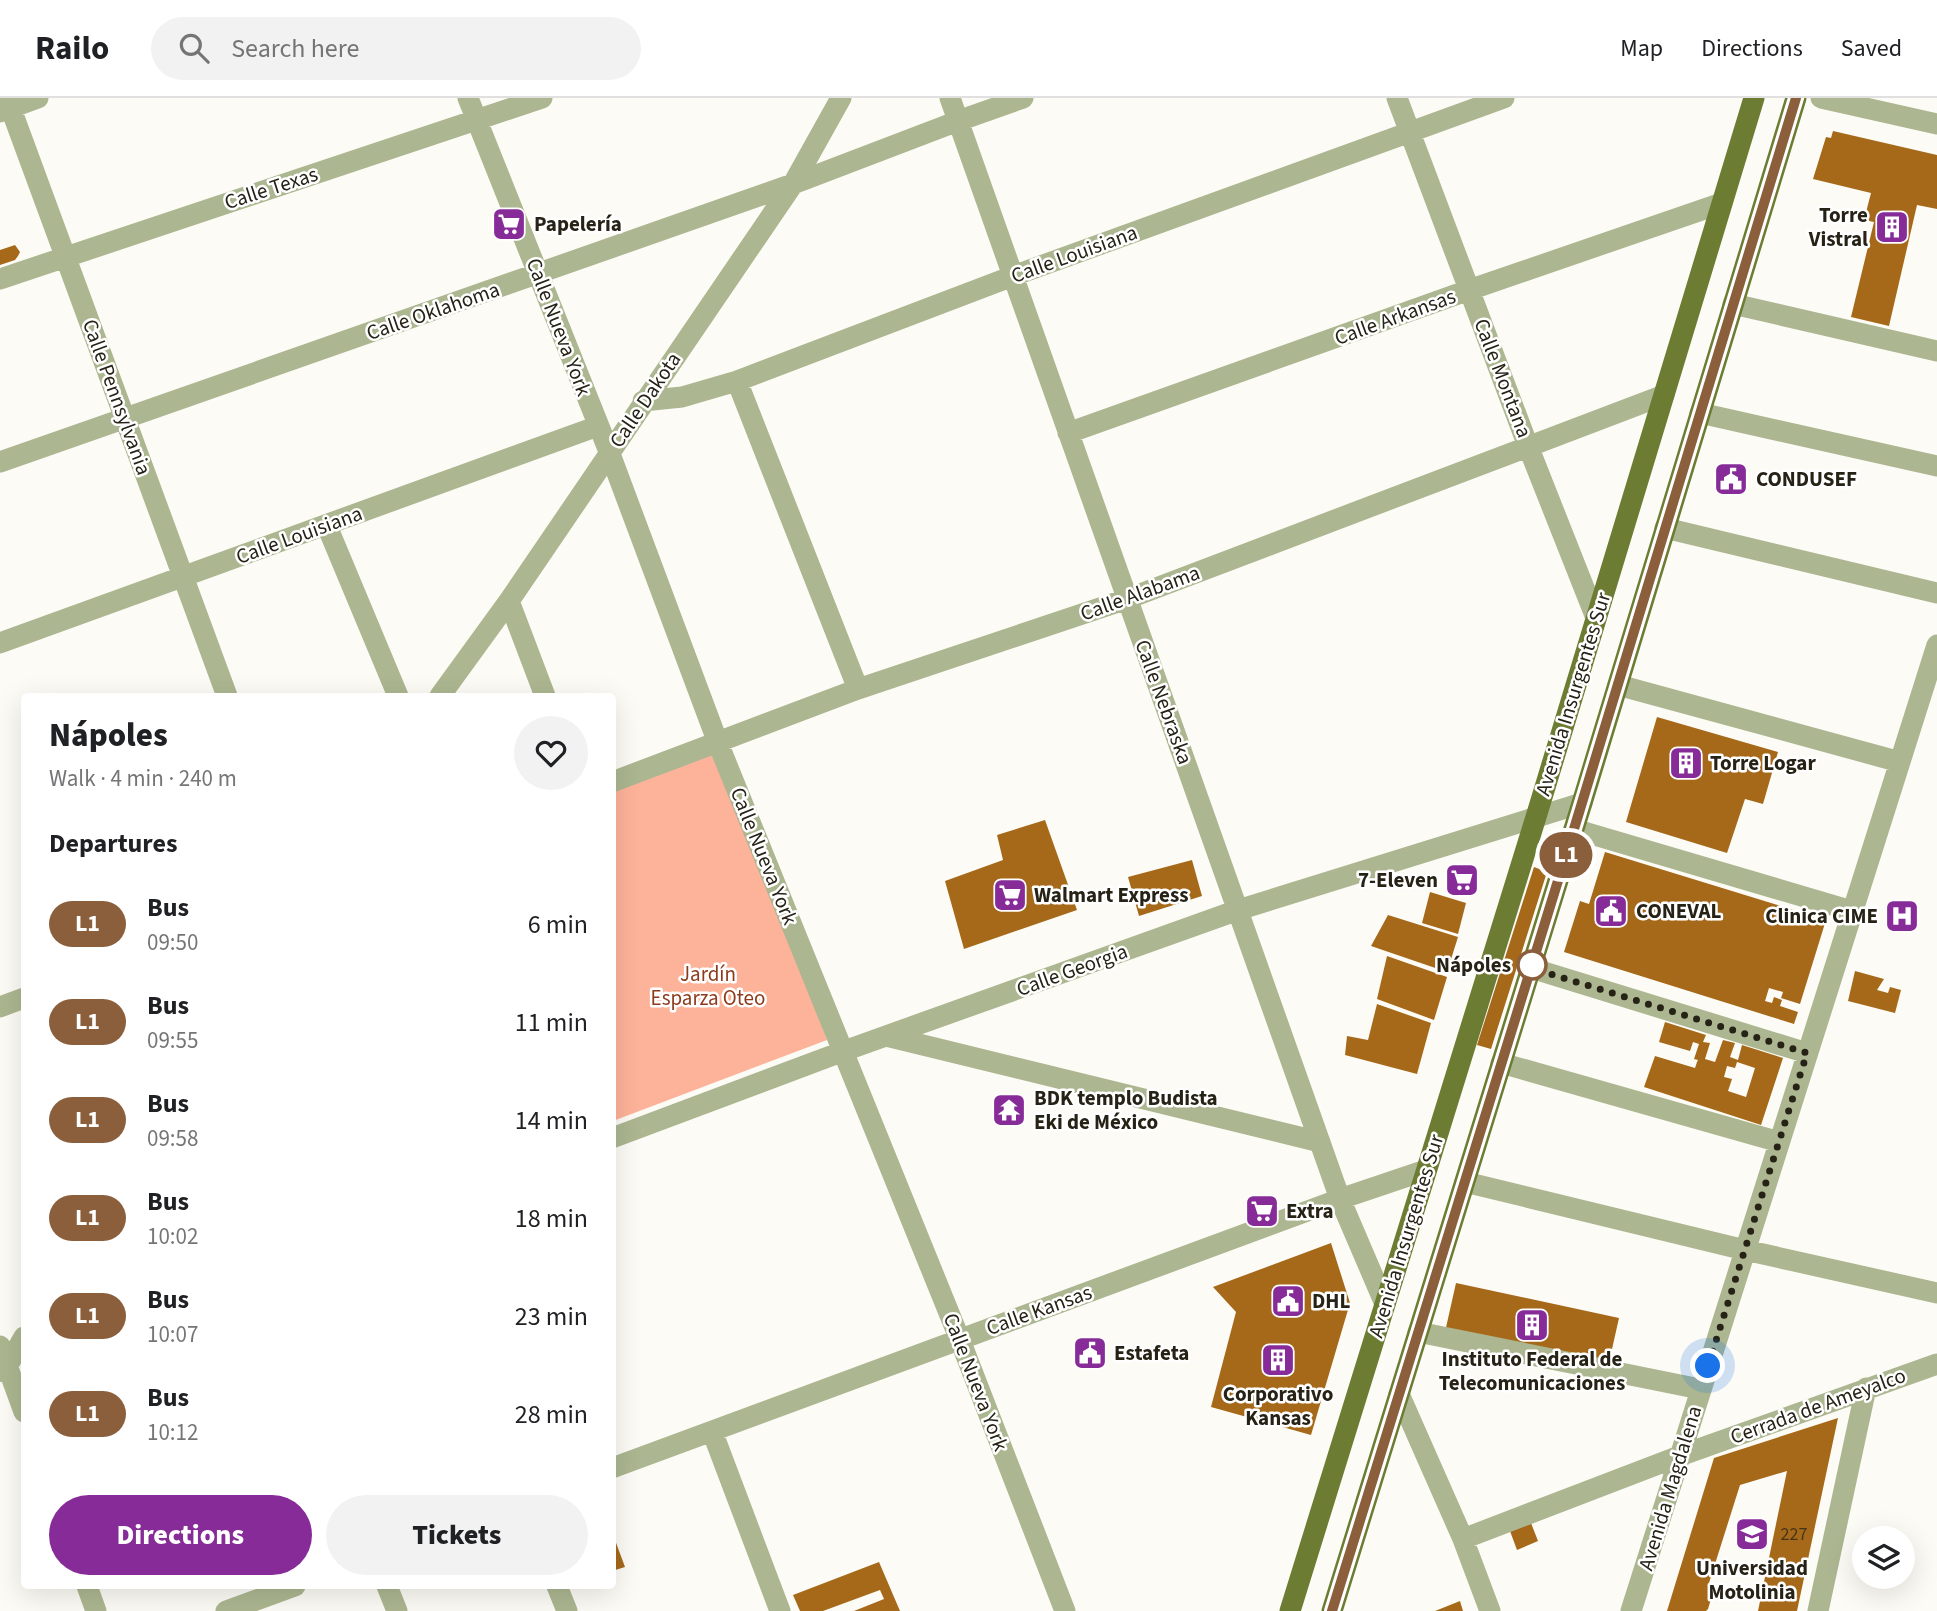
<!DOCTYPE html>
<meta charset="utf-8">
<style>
:root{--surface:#fff;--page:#f2f2f2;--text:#202124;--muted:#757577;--line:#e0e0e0;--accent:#862b97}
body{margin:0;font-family:"Source Sans 3",sans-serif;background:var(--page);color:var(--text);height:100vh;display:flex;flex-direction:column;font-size:26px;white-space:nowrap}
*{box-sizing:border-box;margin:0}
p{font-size:23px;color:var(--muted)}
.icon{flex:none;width:38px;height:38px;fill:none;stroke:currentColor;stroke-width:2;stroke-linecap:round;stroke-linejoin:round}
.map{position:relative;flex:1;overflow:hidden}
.sheet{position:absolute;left:21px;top:595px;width:595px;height:896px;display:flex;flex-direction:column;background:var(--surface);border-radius:7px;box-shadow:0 7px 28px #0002}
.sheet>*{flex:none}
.badge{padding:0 14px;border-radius:23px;font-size:24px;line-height:46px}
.controls{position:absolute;left:1852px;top:1428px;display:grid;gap:14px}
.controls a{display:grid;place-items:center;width:63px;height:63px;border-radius:50%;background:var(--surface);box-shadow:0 7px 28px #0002;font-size:35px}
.you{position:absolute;width:35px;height:35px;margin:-18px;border:5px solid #fff;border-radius:50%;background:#1a73e8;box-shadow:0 0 0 10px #1a73e833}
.map>.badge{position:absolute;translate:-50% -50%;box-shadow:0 0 0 4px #fff}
h2{padding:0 28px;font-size:26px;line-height:63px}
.round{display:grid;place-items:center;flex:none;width:74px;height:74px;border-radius:37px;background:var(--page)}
.headline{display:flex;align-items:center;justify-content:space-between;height:119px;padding:0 28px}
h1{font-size:33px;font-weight:800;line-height:52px}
.button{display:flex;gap:14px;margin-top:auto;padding:14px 28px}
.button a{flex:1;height:80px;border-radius:42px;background:var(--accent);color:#fff;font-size:28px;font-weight:800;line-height:80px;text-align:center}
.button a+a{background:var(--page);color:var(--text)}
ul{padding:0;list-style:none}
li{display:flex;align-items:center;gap:21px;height:98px;padding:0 28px}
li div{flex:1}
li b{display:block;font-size:26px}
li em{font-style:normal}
li .badge{min-width:77px;font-weight:700;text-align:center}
header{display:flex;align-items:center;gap:42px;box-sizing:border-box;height:98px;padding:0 35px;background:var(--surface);border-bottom:2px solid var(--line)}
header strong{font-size:33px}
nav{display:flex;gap:38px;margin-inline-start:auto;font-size:24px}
.search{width:490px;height:63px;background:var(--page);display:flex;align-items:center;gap:18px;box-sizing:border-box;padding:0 24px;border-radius:38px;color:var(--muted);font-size:26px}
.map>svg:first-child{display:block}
.green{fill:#fdb399}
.building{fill:#a6691a;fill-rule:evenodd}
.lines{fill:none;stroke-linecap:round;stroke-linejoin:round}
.minor{stroke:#acb791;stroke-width:21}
.major{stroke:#6c7c33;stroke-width:21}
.line-casing{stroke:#fff;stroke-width:16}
.line{stroke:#8b5e3c;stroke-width:10}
.walk{stroke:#262216;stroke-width:7;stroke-dasharray:0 12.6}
.stop-dot{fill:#fff;stroke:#8b5e3c;stroke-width:3.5}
.labels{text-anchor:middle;stroke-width:5;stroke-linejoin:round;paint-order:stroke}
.number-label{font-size:18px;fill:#463417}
.street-label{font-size:21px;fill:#262216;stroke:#fff}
.poi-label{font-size:21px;font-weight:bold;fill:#262216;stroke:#fff;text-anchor:start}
.stop-label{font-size:21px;font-weight:bold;fill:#262216;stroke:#fff;text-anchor:end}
.park-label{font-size:21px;fill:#8c3c1d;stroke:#fff}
</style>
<header>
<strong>Railo</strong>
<div class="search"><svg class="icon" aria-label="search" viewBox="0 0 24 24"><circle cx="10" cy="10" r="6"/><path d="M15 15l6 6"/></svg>Search here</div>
<nav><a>Map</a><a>Directions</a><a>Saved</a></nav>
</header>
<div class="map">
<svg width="1937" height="1513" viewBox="0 0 1937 1513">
<rect width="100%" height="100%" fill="#fdfbf5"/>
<path class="green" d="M 721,653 L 827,942 L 613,1023 L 613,693 Z"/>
<path class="building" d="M 1833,33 L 1937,57 L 1937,111 L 1917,107 L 1889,228 L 1851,219 L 1874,124 L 1864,122 L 1871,95 L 1813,81 L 1826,39 L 1831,40 Z
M 15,147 L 20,154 L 18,158 L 15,162 L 0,167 L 0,152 Z
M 1657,619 L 1778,654 L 1763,706 L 1745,701 L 1727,755 L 1626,724 Z
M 1045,722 L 1077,812 L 964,851 L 945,783 L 1003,762 L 997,737 Z
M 1605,754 L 1826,822 L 1800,906 L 1781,900 L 1783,894 L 1769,890 L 1765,903 L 1772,905 L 1774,899 L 1782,902 L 1780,908 L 1798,914 L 1794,926 L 1564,854 L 1580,803 L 1589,806 Z
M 1192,762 L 1202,798 L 1139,818 L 1128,779 Z
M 1534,769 L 1547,774 L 1491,951 L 1477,947 Z
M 1430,794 L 1466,805 L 1458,836 L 1422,825 Z
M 1388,817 L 1458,839 L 1447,874 L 1371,848 Z
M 1387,858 L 1447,879 L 1434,922 L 1377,901 Z
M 1855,873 L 1884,881 L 1877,892 L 1888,895 L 1890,889 L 1901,892 L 1895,915 L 1848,903 Z
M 1377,906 L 1431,925 L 1417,976 L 1345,957 L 1347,938 L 1368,942 Z
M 1665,924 L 1706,937 L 1703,944 L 1710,945 L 1705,961 L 1715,964 L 1723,942 L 1735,945 L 1730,959 L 1738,962 L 1742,947 L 1783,960 L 1761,1027 L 1644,989 L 1655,958 L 1695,970 L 1697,964 L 1698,962 L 1694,961 L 1699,946 L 1693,944 L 1690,953 L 1659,944 ZM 1737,964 L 1755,970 L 1746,999 L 1728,993 L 1732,981 L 1724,979 L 1727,968 L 1735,970 Z
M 1331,1145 L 1350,1205 L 1311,1337 L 1211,1309 L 1236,1214 L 1213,1189 Z
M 1456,1185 L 1619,1220 L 1608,1269 L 1445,1234 Z
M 1838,1320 L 1797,1513 L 1758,1513 L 1787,1373 L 1740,1387 L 1709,1485 L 1715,1488 L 1708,1511 L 1706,1513 L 1667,1513 L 1714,1360 Z
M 1531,1425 L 1538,1443 L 1517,1452 L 1510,1433 Z
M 612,1434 L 625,1469 L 612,1473 Z
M 879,1464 L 900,1513 L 854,1513 L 884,1501 L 880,1492 L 823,1513 L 800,1513 L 793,1497 Z
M 1460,1503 L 1463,1513 L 1435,1513 Z"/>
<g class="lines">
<path class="minor" d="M 7,0 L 227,598
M 468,0 L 610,356 L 718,645 L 960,1242 L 1065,1513
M 950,0 L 1340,1101 L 1385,1206
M 1397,0 L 1528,348 L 1596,520
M 1821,0 L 1937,26
M 0,14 L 38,0
M 0,181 L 542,0
M 1733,206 L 1937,253
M 737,283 L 858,591
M 643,303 L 682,299 L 737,283 L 1013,178 L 1504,0
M 1700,315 L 1937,368
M 1068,335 L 1469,192 L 1722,105
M 0,364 L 793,86 L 958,23 L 1023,0
M 327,428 L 398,598
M 1665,430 L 1937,495
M 509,503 L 545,598
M 0,545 L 598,328
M 1618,587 L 1900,664
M 440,598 L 509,503 L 793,86 L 841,0
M 612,684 L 858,591 L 1127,501 L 1664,297
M 1574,731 L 1852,813
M 1531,870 L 1807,955
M 0,909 L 24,900
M 886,938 L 1320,1044
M 1501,965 L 1779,1044
M 612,1040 L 844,953 L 1238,812 L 1582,705
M 1465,1084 L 1745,1152 L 1937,1195
M 1418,1234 L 1700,1291
M 0,1248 L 24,1314
M 4,1274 L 24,1239
M 1399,1296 L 1463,1441 L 1490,1513
M 712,1333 L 780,1513
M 612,1370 L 1340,1101 L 1426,1072
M 1463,1441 L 1682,1357 L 1937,1266
M 87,1488 L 96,1513
M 387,1488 L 397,1513
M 557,1488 L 567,1513
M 226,1513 L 295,1488
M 1631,1513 L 1937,547
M 1818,1513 L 1866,1290"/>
<path class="major" d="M 1290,1513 L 1536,719 L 1754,0
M 1332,1513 L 1582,705 L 1796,0"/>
</g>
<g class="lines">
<g class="line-casing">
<path id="line" d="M 1332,1513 L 1574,731 L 1796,0"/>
</g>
<use href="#line" class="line"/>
<path class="walk" d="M 1532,867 L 1531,870 L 1807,955 L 1708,1268"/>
</g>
<defs>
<g id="supermarket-square" transform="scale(1.75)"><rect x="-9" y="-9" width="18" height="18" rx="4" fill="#862b97" stroke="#fff"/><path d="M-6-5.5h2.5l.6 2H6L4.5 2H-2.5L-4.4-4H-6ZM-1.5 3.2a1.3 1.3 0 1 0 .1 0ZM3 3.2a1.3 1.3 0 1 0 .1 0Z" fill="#fff"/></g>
<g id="building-square" transform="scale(1.75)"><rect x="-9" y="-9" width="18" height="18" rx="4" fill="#862b97" stroke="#fff"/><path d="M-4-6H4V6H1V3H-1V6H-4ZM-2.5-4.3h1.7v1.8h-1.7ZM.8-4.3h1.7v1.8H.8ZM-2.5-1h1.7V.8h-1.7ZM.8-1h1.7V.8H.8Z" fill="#fff"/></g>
<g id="civic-square" transform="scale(1.75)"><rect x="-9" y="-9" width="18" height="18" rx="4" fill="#862b97" stroke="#fff"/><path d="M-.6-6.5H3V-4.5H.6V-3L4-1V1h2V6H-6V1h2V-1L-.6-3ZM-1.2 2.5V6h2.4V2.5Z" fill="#fff"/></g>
<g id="hospital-square" transform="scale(1.75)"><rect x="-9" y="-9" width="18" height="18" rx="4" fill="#862b97" stroke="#fff"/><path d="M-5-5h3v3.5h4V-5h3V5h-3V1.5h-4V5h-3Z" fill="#fff"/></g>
<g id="temple-square" transform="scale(1.75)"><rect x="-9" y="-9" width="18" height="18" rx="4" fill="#862b97" stroke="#fff"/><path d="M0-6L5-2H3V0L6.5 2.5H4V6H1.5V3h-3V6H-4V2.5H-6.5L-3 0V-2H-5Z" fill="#fff"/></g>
<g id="school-square" transform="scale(1.75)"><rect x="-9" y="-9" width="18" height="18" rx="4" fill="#862b97" stroke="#fff"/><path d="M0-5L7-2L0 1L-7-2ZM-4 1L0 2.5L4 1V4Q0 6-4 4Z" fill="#fff"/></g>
</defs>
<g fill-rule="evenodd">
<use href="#supermarket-square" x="509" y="126"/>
<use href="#building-square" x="1892" y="129"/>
<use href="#civic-square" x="1731" y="381"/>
<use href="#building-square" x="1686" y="665"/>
<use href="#supermarket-square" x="1462" y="782"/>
<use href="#supermarket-square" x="1010" y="797"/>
<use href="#civic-square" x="1611" y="813"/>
<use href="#hospital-square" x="1902" y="818"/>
<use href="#temple-square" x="1009" y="1012"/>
<use href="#supermarket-square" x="1262" y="1113"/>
<use href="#civic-square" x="1288" y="1203"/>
<use href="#building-square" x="1532" y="1227"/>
<use href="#civic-square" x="1090" y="1255"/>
<use href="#building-square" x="1278" y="1262"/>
<use href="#school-square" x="1752" y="1436"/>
</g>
<circle class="stop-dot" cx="1532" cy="867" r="14"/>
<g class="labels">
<g class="number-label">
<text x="1794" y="1442">227</text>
</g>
<g class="street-label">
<text transform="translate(271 90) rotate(-18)" y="7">Calle Texas</text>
<text transform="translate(1074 156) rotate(-20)" y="7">Calle Louisiana</text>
<text transform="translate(433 213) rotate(-19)" y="7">Calle Oklahoma</text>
<text transform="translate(1395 219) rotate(-20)" y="7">Calle Arkansas</text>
<text transform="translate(559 229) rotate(69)" y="7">Calle Nueva York</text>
<text transform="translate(1503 280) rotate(69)" y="7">Calle Montana</text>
<text transform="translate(117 299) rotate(70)" y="7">Calle Pennsylvania</text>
<text transform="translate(645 302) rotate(-56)" y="7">Calle Dakota</text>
<text transform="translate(299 437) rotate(-20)" y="7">Calle Louisiana</text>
<text transform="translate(1140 495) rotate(-20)" y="7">Calle Alabama</text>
<text transform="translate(1573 596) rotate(-73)" y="7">Avenida Insurgentes Sur</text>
<text transform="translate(1164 604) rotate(70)" y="7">Calle Nebraska</text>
<text transform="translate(764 758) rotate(68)" y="7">Calle Nueva York</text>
<text transform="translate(1072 872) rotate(-20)" y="7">Calle Georgia</text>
<text transform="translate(1406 1138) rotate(-73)" y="7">Avenida Insurgentes Sur</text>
<text transform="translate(1039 1212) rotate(-20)" y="7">Calle Kansas</text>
<text transform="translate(976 1284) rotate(69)" y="7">Calle Nueva York</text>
<text transform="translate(1818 1308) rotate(-20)" y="7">Cerrada de Ameyalco</text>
<text transform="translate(1670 1390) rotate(-73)" y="7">Avenida Magdalena</text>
</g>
<g class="poi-label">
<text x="1868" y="124" text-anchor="end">Torre<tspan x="1868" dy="24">Vistral</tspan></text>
<text x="534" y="133">Papelería</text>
<text x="1756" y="388">CONDUSEF</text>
<text x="1710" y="672">Torre Logar</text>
<text x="1438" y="789" text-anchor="end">7-Eleven</text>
<text x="1034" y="804">Walmart Express</text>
<text x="1636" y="820">CONEVAL</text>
<text x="1878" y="825" text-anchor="end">Clinica CIME</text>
<text x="1034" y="1007">BDK templo Budista<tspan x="1034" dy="24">Eki de México</tspan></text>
<text x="1286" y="1120">Extra</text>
<text x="1312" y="1210">DHL</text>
<text x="1114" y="1262">Estafeta</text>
<text x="1532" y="1268" text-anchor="middle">Instituto Federal de<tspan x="1532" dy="24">Telecomunicaciones</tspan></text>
<text x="1278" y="1303" text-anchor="middle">Corporativo<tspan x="1278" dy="24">Kansas</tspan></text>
<text x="1752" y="1477" text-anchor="middle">Universidad<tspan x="1752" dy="24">Motolinia</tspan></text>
</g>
<g class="stop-label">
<text x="1511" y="874">Nápoles</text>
</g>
<g class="park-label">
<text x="708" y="883">Jardín<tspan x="708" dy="24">Esparza Oteo</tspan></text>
</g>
</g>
</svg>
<div class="controls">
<a><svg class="icon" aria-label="layers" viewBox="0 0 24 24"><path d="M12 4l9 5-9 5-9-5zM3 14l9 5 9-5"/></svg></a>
</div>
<div class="you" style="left:1708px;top:1268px"></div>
<b class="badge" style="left:1566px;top:757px;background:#8b5e3c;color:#fff">L1</b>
<section class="sheet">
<div class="headline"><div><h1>Nápoles</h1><p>Walk · 4 min · 240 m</p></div><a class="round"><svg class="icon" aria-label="heart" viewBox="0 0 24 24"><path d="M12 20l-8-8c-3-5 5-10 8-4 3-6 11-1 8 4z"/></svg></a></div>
<h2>Departures</h2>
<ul>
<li><span class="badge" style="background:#8b5e3c;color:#fff">L1</span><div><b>Bus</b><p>09:50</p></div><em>6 min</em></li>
<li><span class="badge" style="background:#8b5e3c;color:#fff">L1</span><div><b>Bus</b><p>09:55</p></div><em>11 min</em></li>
<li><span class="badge" style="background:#8b5e3c;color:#fff">L1</span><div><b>Bus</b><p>09:58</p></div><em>14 min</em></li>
<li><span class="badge" style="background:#8b5e3c;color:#fff">L1</span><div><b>Bus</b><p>10:02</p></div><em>18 min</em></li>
<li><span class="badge" style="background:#8b5e3c;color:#fff">L1</span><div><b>Bus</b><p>10:07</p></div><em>23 min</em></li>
<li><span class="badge" style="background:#8b5e3c;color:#fff">L1</span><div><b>Bus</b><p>10:12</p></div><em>28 min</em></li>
</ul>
<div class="button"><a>Directions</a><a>Tickets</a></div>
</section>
</div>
